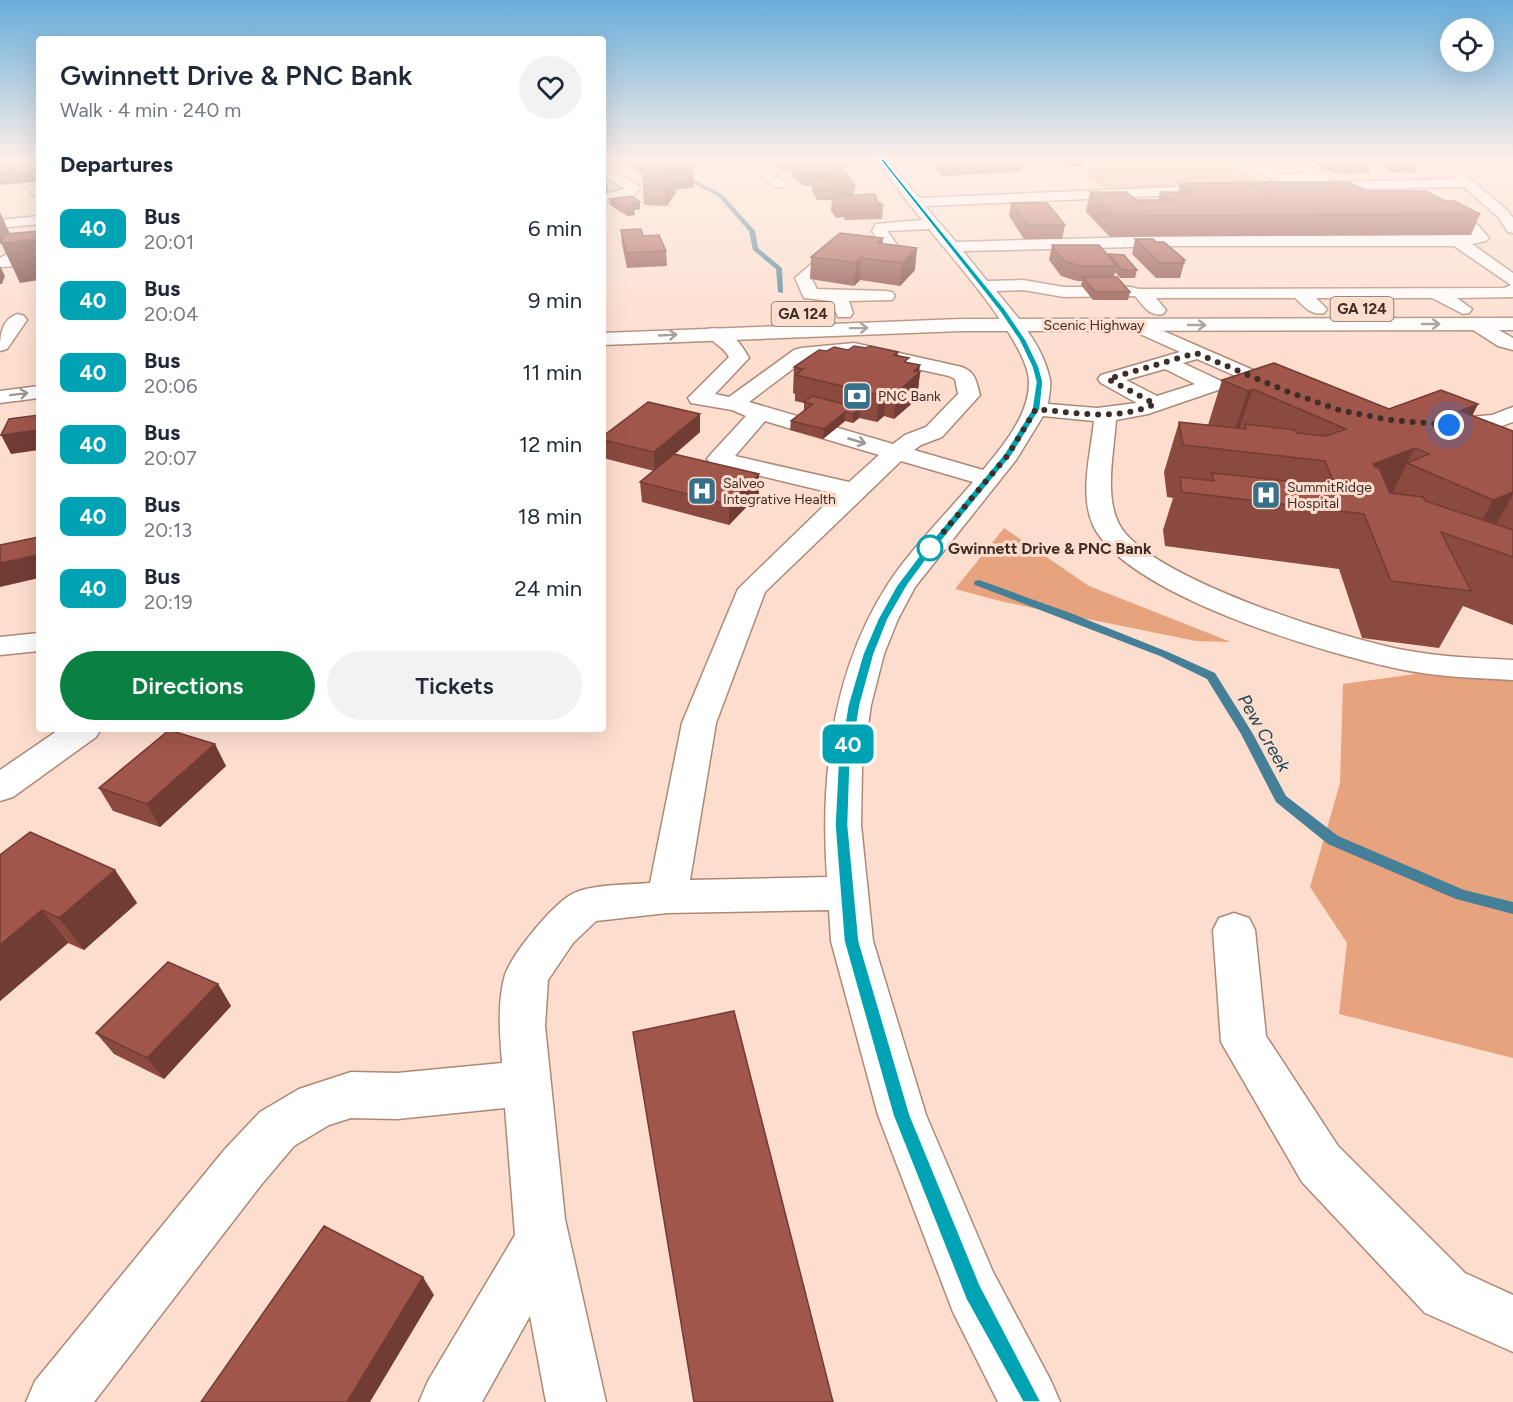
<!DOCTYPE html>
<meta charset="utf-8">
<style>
:root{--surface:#fff;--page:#f2f2f3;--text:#1f2937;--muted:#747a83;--accent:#0b8043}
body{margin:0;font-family:Figtree,sans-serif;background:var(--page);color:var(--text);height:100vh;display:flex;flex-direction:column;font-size:22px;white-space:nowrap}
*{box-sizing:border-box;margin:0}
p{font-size:20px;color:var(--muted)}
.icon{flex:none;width:33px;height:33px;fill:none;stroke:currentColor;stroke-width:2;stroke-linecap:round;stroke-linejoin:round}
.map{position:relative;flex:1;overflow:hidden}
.side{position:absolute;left:36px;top:36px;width:570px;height:696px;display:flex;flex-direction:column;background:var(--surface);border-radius:6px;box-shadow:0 6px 24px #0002}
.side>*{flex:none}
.badge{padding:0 12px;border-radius:9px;font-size:21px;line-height:39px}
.controls{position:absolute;left:1440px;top:18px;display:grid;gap:12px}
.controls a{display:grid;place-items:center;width:54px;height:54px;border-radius:50%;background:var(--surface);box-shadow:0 6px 24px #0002;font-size:30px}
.you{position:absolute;width:30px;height:30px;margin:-15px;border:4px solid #fff;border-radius:50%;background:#1a73e8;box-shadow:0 0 0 9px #1a73e833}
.map>.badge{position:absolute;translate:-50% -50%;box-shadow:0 0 0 3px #fff}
h2{padding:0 24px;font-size:22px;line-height:54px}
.round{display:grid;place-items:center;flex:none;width:63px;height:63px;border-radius:32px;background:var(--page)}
.headline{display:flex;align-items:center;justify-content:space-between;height:102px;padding:0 24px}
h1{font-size:28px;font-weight:600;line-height:45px}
.primary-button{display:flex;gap:12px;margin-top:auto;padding:12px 24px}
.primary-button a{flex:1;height:69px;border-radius:36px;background:var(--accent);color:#fff;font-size:24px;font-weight:600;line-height:69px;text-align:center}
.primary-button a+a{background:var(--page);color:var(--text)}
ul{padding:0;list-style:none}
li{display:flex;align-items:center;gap:18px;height:72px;padding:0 24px}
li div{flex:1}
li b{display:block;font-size:22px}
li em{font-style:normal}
li .badge{min-width:66px;font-weight:700;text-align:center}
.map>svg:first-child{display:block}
.green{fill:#e6a37e}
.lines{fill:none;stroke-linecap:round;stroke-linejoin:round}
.stream{fill:#457f98;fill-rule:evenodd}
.minor-casing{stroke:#ac8977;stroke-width:3}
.major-casing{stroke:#ac8977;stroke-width:3}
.highway-casing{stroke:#ac8977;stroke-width:3}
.minor{fill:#fff;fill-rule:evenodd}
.major{fill:#fff;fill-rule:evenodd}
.highway{fill:#fff;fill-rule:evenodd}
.wall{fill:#8a4a40}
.shaded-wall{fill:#713c34}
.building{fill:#a1564b;stroke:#713c34;stroke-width:1.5}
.oneway{stroke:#9e9693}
.line{fill:#00a3b4;stroke:#fff;stroke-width:1.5}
.walk{stroke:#3d2e27;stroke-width:6;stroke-dasharray:0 10.8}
.stop-dot{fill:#fff;stroke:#00a3b4;stroke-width:3}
.labels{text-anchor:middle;stroke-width:6;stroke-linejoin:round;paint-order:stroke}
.far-street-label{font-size:14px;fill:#3d2e27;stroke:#fddece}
.far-poi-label{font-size:14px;fill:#3d2e27;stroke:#fddece;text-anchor:start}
.shield{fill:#fddece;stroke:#776359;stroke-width:1.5}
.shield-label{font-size:15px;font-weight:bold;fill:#3d2e27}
.stop-label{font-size:16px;font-weight:bold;fill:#3d2e27;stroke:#fddece;text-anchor:start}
.water-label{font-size:18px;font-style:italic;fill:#214859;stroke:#fddece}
</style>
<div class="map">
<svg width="1513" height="1402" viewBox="0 0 1513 1402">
<rect width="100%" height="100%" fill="#fddece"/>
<path class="green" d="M 1076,160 L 1220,160 L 1270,185 L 1107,190 L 1082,171 L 1094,167 Z
M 1004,528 L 1089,586 L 1231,642 L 1196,641 L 1004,602 L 955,589 Z
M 1415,674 L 1513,680 L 1513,1058 L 1339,1014 L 1347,943 L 1310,887 L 1340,783 L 1343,684 Z"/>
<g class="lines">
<path class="stream" d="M 648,160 L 653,160 L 722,194 L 755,231 L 758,248 L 782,268 L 783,293 L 778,292 L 776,269 L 753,250 L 749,231 L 718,196 Z
M 979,580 L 1073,614 L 1168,652 L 1215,673 L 1253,734 L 1286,796 L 1338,836 L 1464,890 L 1513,902 L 1513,914 L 1456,899 L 1328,844 L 1276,802 L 1241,734 L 1207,679 L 1160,656 L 975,585 L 974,583 L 975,581 Z"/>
<g class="minor-casing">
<path id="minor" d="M 741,160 L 755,160 L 787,184 L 780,188 L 775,187 Z
M 875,160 L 936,160 L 930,164 L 891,164 L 919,198 L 1224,185 L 1231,189 L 1224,193 L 925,206 L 956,242 L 1175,236 L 1471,235 L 1468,231 L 1429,215 L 1427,212 L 1434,208 L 1478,225 L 1489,238 L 1486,241 L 1472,244 L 1513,273 L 1513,297 L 1457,298 L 1472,309 L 1469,313 L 1463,314 L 1432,298 L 1316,298 L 1327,309 L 1324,313 C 1311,316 1304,306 1295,298 L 1156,298 L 1166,310 L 1163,314 C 1149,317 1144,306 1135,296 L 1064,297 L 1023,290 L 996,291 C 1017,316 1044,347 1050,380 C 1051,387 1049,396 1048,404 L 1097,408 L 1137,403 L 1101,383 L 1098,379 L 1101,375 L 1180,352 L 1131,330 L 1129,326 L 1131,322 L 1138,320 L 1290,386 L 1294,390 L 1290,394 L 1283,396 L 1276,394 L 1197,359 L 1183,363 L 1221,381 L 1224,385 L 1221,389 L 1148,414 L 1116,420 C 1114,452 1104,495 1119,524 C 1147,578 1344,639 1404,650 C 1440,657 1477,658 1513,660 L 1513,680 C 1477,678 1440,677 1404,670 C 1330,655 1126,596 1093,525 C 1079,494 1091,452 1094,421 L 1043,416 L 1016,460 L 915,587 L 898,619 L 884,654 L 871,705 L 862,767 L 861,825 L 873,941 L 926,1115 L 993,1272 L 1051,1381 L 1060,1402 L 998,1402 L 953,1312 L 878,1115 L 831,941 L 829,910 L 667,913 L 596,921 L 573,943 L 548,980 L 545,1026 L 565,1219 L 606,1402 L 546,1402 L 530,1316 L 482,1402 L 419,1402 L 428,1381 L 515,1235 L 505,1108 L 397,1119 L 351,1118 L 329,1125 L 294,1146 L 261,1185 L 94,1402 L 26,1402 L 35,1381 L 225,1149 L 260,1112 L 299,1089 L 351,1072 L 397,1073 L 502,1063 C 500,1035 497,1003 505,975 C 512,954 552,905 572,894 C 591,884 628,885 650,883 L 682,723 L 738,589 L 836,494 L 711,464 L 707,459 L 711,454 L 746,416 L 732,410 L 691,403 L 688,398 L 729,357 C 723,346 712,343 705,333 L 707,329 C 727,324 741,343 749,358 L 715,394 L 729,397 L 794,350 L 801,348 L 854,343 L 962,367 C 976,373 976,381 980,395 L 942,437 L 921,445 L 914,450 L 983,470 C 1003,446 1029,415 1029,383 C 1030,345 953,259 929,229 L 887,231 L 906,257 L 904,260 L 898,262 L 840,255 L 812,279 L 817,289 L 886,291 L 892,292 L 895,296 L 892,300 L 849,301 L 853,313 L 850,317 L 838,317 L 831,301 L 804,298 L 795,278 L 831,247 L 886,251 L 872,231 L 876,224 L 922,220 ZM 1175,246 L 1454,246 L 1511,285 L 1504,288 L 1138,289 L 1131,287 L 1064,287 L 1023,280 L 987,281 L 963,251 ZM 854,355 L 949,376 L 955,379 L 958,394 L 926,427 L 905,435 L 893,444 L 749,402 L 806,359 ZM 1165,369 L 1195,384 L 1157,396 L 1126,380 ZM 765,421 L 879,455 L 849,482 L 735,456 ZM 901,461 L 973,482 C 946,514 910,550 888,584 C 832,671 820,776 827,877 L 690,880 L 716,723 L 765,592 Z
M 1237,160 L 1252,160 L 1281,174 L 1304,174 L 1278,160 L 1294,160 L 1328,174 L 1329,177 L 1328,180 L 1333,182 L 1455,179 L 1446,170 L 1452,166 L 1456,167 L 1508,211 L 1513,218 L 1513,233 L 1508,232 L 1498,217 L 1464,187 L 1353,189 L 1368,196 L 1361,200 L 1308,181 L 1274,181 Z
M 603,167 L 638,185 L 640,188 L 634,196 L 603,202 L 603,194 L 625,189 L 603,176 Z
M 38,188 L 39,196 L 33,195 L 31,192 Z
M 39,235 L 39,247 L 24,256 L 39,255 L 39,265 L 0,267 L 0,258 Z
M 18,314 L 24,316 L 27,320 L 7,349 L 0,351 C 0,336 1,319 18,314 Z
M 1477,318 L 1513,338 L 1513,350 L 1498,346 L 1470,328 L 1468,324 L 1470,320 Z
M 1513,407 L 1513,422 L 1496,428 L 1444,432 L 1436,430 L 1433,425 L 1436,420 L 1492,415 Z
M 39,633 L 39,651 L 0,655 L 0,637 Z
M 60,729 L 101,729 L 96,737 L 13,797 L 0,801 L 0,770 Z
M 1234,913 L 1249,918 L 1255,930 L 1266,1036 L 1338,1146 L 1465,1273 L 1513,1295 L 1513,1352 L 1425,1313 L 1302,1182 L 1221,1042 L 1213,930 L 1219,918 Z"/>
</g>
<g class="major-casing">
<path id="major" d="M 39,216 L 39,224 L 0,228 L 0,220 Z"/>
</g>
<g class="highway-casing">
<path id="highway" d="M 1513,318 L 1513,330 L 961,331 L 603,345 L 603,333 L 961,319 Z
M 39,386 L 39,398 L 0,403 L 0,391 Z"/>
</g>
<use href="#minor" class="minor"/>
<use href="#major" class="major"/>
<use href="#highway" class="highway"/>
</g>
<path class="wall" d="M 622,160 L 693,160 L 694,187 L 675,190 L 676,192 L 667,206 L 644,205 L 642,174 L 623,164 Z
M 764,160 L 847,160 L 846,169 L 841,169 L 843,173 L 855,186 L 854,195 L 877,201 L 883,205 L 882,219 L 845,220 L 844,217 L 836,218 L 831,211 L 832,200 L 817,200 L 812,191 L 812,185 L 804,186 L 791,176 L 792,171 L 782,171 L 777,167 L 777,163 L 768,163 Z
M 933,160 L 1023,160 L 1021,172 L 943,176 L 932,167 Z
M 1052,160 L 1082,160 L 1081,166 L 1062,167 L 1052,162 Z
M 1306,160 L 1374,160 L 1369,173 L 1337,174 Z
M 1377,160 L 1410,160 L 1419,167 L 1416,173 L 1391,172 Z
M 1250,182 L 1367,191 L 1445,201 L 1480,214 L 1471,235 L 1110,237 L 1086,212 L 1090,192 L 1137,201 L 1158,200 L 1160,192 L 1178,192 L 1180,184 L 1249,184 Z
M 609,199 L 640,209 L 634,210 L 635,215 L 627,216 L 610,205 Z
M 1011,203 L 1065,225 L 1062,239 L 1024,239 L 1009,216 Z
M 621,230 L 643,236 L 666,251 L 667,266 L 627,268 L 622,244 Z
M 883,238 L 883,244 L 915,270 L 900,286 L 860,280 L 854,286 L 810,279 L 811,257 Z
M 1135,239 L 1156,242 L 1185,260 L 1180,278 L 1156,278 L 1132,254 Z
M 1052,245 L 1109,257 L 1109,254 L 1137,270 L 1135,278 L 1120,278 L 1115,272 L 1114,277 L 1130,292 L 1128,300 L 1093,300 L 1081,285 L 1082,281 L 1077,281 L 1061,276 L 1049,260 Z
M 866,348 L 898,352 L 898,355 L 920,372 L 917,399 L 894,419 L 884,416 L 877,422 L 859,418 L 853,423 L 845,421 L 823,439 L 790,430 L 791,421 L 804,410 L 804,403 L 795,401 L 795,394 L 793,393 L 794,367 L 827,351 Z
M 1222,380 L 1389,409 L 1478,404 L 1472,416 L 1513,431 L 1513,625 L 1463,606 L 1439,648 L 1362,638 L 1339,569 L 1165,546 L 1163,530 L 1173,498 L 1167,497 L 1164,472 L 1179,422 L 1208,425 Z
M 700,432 L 675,454 L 759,494 L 729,525 L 642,502 L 640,482 L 654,471 L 603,458 L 603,436 Z
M 226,766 L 160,827 L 113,811 L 99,788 Z
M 0,855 L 115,870 L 137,903 L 84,950 L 68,943 L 0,1001 Z
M 218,984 L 231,1006 L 164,1079 L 114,1054 L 96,1033 Z"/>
<path class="shaded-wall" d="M 31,160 L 39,160 L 39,168 L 36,168 L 38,174 L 36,182 L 0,185 L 0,172 L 32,163 Z
M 603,160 L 605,160 L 608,193 L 603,194 Z
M 672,160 L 693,160 L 694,187 L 675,190 L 676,192 L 667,206 L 665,172 Z
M 768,160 L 777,160 L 777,163 L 768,163 Z
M 782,160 L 831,160 L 830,169 L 792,163 L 792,171 L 782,171 Z
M 1082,160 L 1081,166 L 1062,167 L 1064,161 Z
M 843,170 L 842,183 L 828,178 L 826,174 L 825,184 L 813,178 L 812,185 L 804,186 L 804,173 Z
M 640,202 L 640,209 L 634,210 L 635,215 L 627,216 L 626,209 L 629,203 Z
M 0,212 L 12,238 L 39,239 L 39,280 L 20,283 L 1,243 L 0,244 Z
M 917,248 L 915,270 L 900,286 L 902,263 Z
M 861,258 L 860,280 L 854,286 L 856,263 Z
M 0,266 L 5,276 L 2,284 L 0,284 Z
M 920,365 L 919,373 L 920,372 L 917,399 L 894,419 L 897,392 L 914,371 Z
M 886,389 L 884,416 L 877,422 L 879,395 Z
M 1253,389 L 1236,438 L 1231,440 L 1248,391 Z
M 1478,404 L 1453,454 L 1460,411 Z
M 860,408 L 859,418 L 853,423 L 853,414 Z
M 845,412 L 845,421 L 823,439 L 824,429 Z
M 700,414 L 700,432 L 655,471 L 654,452 Z
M 39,430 L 39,450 L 11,454 L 1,435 Z
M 1415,448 L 1407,463 L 1389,500 L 1373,464 Z
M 759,474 L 759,494 L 729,525 L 729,505 Z
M 1513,492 L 1513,494 L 1485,544 L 1470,542 L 1493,500 Z
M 39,555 L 39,578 L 0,587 L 0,563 Z
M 215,744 L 226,766 L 160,827 L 147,804 Z
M 115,870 L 137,903 L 84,950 L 59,918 Z
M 42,910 L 68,943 L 0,1001 L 0,945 Z
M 218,984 L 231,1006 L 164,1079 L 147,1058 Z
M 423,1277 L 434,1295 L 370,1402 L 347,1402 Z"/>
<path class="building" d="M 18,160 L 27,160 L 33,162 L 30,169 L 0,172 L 0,161 Z
M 650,160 L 673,160 L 665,172 L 641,171 Z
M 940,160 L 1023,160 L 945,163 Z
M 1061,160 L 1082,160 L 1064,161 Z
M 1386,160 L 1410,160 L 1419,167 L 1393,166 Z
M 826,161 L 843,170 L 804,173 L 792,163 Z
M 847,173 L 855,186 L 817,187 L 813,178 L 828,178 L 826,174 Z
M 1246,182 L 1255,188 L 1260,188 L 1250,182 L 1348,182 L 1367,191 L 1425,191 L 1445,201 L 1454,201 L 1480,214 L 1115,216 L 1090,192 L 1126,192 L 1142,204 L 1138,200 L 1171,200 L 1160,192 L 1190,192 L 1180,184 Z
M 875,194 L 877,201 L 883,205 L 846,206 L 844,204 L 836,204 L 832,198 L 841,197 L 840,196 Z
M 632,196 L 640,202 L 629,203 L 634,208 L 626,209 L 609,199 Z
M 1011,203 L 1047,203 L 1065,225 L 1027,225 Z
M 641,229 L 643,236 L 659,235 L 666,251 L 626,253 L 621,230 Z
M 39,231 L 39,239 L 1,243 L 5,234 Z
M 840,233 L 883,238 L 878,243 L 917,248 L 902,263 L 861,258 L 856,263 L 811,257 Z
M 1135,239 L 1153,239 L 1156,242 L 1164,242 L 1185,260 L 1182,260 L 1184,263 L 1160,263 Z
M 1052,245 L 1099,245 L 1117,266 L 1080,266 L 1064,261 Z
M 1109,254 L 1124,255 L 1137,270 L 1122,270 Z
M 1083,277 L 1117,277 L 1130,292 L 1095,292 Z
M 854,346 L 866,348 L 870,346 L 898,352 L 894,355 L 909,358 L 904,362 L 920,365 L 914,371 L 920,372 L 897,392 L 886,389 L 879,395 L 796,375 L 803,369 L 794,367 L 819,350 L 827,351 L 834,347 L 848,350 Z
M 1274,363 L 1389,409 L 1441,390 L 1478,404 L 1460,411 L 1513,431 L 1513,492 L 1493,500 L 1407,463 L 1429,454 L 1415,448 L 1373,464 L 1375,467 L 1379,468 L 1390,493 L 1423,497 L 1425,501 L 1513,530 L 1513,557 L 1441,532 L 1471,591 L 1391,581 L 1364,514 L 1182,492 L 1180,477 L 1214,481 L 1212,473 L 1335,486 L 1325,461 L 1183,445 L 1179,422 L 1246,429 L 1245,424 L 1295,430 L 1297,433 L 1326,436 L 1346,429 L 1253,389 L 1248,391 L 1222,380 Z
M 812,396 L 860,408 L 853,414 L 845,412 L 824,429 L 791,421 L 813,404 L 804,402 Z
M 648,402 L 700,414 L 654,452 L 603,440 L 603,436 Z
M 39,415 L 39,430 L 1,435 L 9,419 Z
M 674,454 L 759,474 L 729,505 L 640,482 Z
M 39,537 L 39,555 L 0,563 L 0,545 Z
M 169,730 L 215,744 L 147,804 L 99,788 Z
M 30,832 L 115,870 L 59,918 L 42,910 L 0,945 L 0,855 Z
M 168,962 L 218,984 L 147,1058 L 96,1033 Z
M 734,1011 L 833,1402 L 694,1402 L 633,1032 Z
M 324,1226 L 423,1277 L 347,1402 L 201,1402 Z"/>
<defs><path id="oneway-shaft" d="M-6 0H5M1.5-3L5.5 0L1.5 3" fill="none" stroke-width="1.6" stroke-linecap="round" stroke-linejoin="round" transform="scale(1.5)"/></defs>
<g class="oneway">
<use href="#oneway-shaft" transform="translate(1431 324)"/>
<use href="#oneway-shaft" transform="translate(1197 325)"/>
<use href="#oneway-shaft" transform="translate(859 328) rotate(-1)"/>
<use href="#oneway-shaft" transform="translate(668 335) rotate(-3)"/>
<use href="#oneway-shaft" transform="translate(19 394) rotate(-7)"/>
<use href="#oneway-shaft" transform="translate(857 441) rotate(16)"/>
</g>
<linearGradient id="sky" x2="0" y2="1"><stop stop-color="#68addb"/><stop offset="0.45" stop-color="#fef0e9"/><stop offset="1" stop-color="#fef0e9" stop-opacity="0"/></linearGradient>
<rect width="1513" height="356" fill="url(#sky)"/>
<path class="line" d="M 880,159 L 883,159 L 1005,309 L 1026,340 L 1039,367 L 1043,382 L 1040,409 L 1012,455 L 926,560 L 907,586 L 888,619 L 874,654 L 860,705 L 850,766 L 848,825 L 859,941 L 910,1115 L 980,1285 L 1041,1402 L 1023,1402 L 966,1299 L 893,1115 L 844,941 L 835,825 L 838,766 L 848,705 L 863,654 L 878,619 L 897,585 L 919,556 L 1004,454 L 1032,409 L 1036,382 L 1032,367 L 1019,340 L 1000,312 Z"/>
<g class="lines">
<path class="walk" d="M 930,548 L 1008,455 L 1036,409 C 1076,413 1117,421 1155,404 L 1108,379 L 1196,353 L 1286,391 L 1339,410 L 1390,420 L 1449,425"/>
</g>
<defs>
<g id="bank-square" transform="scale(1.5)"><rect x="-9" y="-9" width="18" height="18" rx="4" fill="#377089" stroke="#fddece"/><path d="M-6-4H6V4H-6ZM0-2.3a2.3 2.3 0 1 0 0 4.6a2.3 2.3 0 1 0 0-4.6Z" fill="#fff"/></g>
<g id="hospital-square" transform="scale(1.5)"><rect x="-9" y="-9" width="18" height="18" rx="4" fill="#377089" stroke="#fddece"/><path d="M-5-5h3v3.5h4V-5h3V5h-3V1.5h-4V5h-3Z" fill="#fff"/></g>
</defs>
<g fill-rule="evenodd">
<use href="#bank-square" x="857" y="396"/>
<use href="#hospital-square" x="702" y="491"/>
<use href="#hospital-square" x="1266" y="495"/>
</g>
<circle class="stop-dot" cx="930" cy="548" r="12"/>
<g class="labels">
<g class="far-street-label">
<text x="1094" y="330">Scenic Highway</text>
</g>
<g class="far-poi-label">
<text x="878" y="401">PNC Bank</text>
<text x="723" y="488">Salveo<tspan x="723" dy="16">Integrative Health</tspan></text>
<text x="1287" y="492">SummitRidge<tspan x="1287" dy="16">Hospital</tspan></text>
</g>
<g class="shield">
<rect x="1330.5" y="297" width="63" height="24" rx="4.5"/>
<rect x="771.5" y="302" width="63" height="24" rx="4.5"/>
</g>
<g class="shield-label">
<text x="1362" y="314">GA 124</text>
<text x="803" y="319">GA 124</text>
</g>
<g class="stop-label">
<text x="948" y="554">Gwinnett Drive &amp; PNC Bank</text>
</g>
<g class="water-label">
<text transform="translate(1264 733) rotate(60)" y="6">Pew Creek</text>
</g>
</g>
</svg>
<div class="controls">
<a><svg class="icon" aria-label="locate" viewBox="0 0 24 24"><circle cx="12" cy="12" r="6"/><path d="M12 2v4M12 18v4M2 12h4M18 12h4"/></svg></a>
</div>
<div class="you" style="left:1449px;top:425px"></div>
<b class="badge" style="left:848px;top:744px;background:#00a3b4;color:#fff">40</b>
<section class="side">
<div class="headline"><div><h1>Gwinnett Drive &amp; PNC Bank</h1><p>Walk · 4 min · 240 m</p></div><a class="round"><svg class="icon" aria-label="heart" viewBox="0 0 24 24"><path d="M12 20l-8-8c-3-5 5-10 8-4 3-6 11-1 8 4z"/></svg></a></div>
<h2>Departures</h2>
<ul>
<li><span class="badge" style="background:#00a3b4;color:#fff">40</span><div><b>Bus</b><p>20:01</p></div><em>6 min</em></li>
<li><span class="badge" style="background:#00a3b4;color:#fff">40</span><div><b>Bus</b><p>20:04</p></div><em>9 min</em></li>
<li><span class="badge" style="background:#00a3b4;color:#fff">40</span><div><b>Bus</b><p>20:06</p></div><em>11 min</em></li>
<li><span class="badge" style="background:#00a3b4;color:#fff">40</span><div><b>Bus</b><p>20:07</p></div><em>12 min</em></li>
<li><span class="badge" style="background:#00a3b4;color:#fff">40</span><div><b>Bus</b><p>20:13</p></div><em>18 min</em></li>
<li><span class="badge" style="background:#00a3b4;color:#fff">40</span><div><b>Bus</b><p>20:19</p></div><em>24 min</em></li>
</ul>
<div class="primary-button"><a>Directions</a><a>Tickets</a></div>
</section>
</div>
